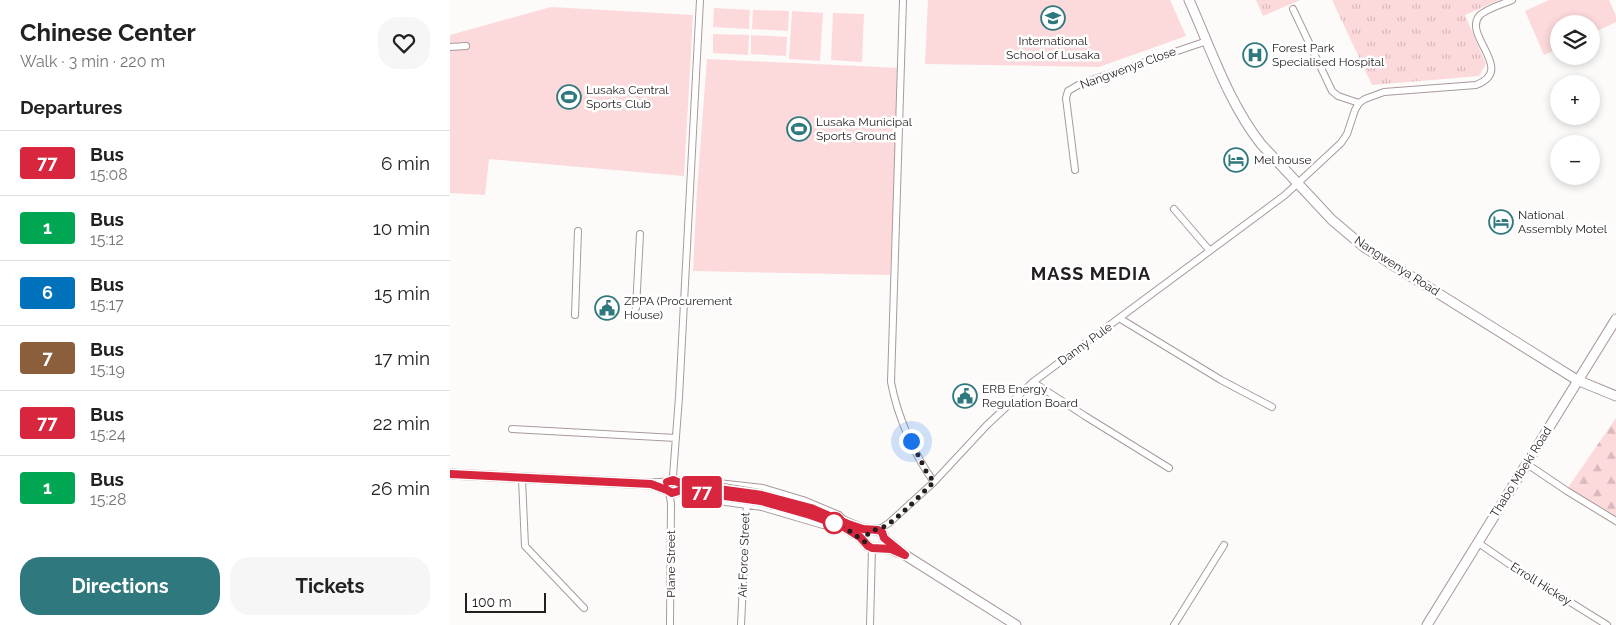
<!DOCTYPE html>
<meta charset="utf-8">
<style>
:root{--surface:#fff;--page:#f6f6f6;--text:#222;--muted:#767676;--line:#e0e0e0;--accent:#2f787d}
body{margin:0;font-family:Raleway,sans-serif;background:var(--page);color:var(--text);height:100vh;display:flex;flex-direction:column;font-size:19px;white-space:nowrap}
*{box-sizing:border-box;margin:0}
p{font-size:16px;color:var(--muted)}
.icon{flex:none;width:28px;height:28px;fill:none;stroke:currentColor;stroke-width:2;stroke-linecap:round;stroke-linejoin:round}
.map{position:relative;flex:1;overflow:hidden}
.side{display:flex;flex-direction:column;background:var(--surface);width:450px}
.side>*{flex:none}
.badge{padding:0 10px;border-radius:4px;font-size:18px;line-height:32px}
.buttons{position:absolute;left:1100px;top:15px;display:grid;gap:10px}
.buttons a{display:grid;place-items:center;width:50px;height:50px;border-radius:50%;background:var(--surface);box-shadow:0 2px 8px #0003;font-size:25px}
.scale{position:absolute;left:15px;bottom:12px;width:81px;box-sizing:border-box;padding-left:5px;border:2px solid #241e1f;border-top:0;font-size:14px;line-height:18px;white-space:nowrap;color:#241e1f;-webkit-text-stroke:4px #fff;paint-order:stroke}
.you{position:absolute;width:25px;height:25px;margin:-12px;border:4px solid #fff;border-radius:50%;background:#1a73e8;box-shadow:0 0 0 8px #1a73e833}
.map>.badge{position:absolute;translate:-50% -50%;box-shadow:0 0 0 2px #fff}
h2{padding:0 20px;font-size:19px;line-height:45px}
.round{display:grid;place-items:center;flex:none;width:52px;height:52px;border-radius:20px;background:var(--page)}
.headline{display:flex;align-items:center;justify-content:space-between;height:85px;padding:0 20px}
h1{font-size:24px;font-weight:700;line-height:38px}
.button{display:flex;gap:10px;margin-top:auto;padding:10px 20px}
.button a{flex:1;height:58px;border-radius:20px;background:var(--accent);color:#fff;font-size:20px;font-weight:700;line-height:58px;text-align:center}
.button a+a{background:var(--page);color:var(--text)}
ul{padding:0;list-style:none}
li{display:flex;align-items:center;gap:15px;height:65px;padding:0 20px;border-top:1px solid var(--line)}
li div{flex:1}
li b{display:block;font-size:19px}
li em{font-style:normal}
li .badge{min-width:55px;font-weight:700;text-align:center}
main{display:flex;flex:1;min-height:0}
.map>svg:first-child{display:block}
.grass{fill:#fcd9db}
.forest{fill:url(#forest-firs)}
.park{fill:url(#park-tufts)}
.lines{fill:none;stroke-linecap:round;stroke-linejoin:round}
.minor-casing{stroke:#a99a9b;stroke-width:8}
.secondary-casing{stroke:#a99a9b;stroke-width:11}
.minor{stroke:#fff;stroke-width:6}
.secondary{stroke:#fff;stroke-width:9}
.secondary-bridge-casing{stroke:#a99a9b;stroke-width:11;stroke-linecap:butt}
.secondary-bridge{stroke:#fff;stroke-width:9}
.line-casing{stroke:#fff;stroke-width:11}
.line{stroke:#d7263d;stroke-width:8}
.walk{stroke:#241e1f;stroke-width:5;stroke-dasharray:0 9}
.stop-dot{fill:#fff;stroke:#d7263d;stroke-width:2.5}
.labels{text-anchor:middle;stroke-width:5;stroke-linejoin:round;paint-order:stroke}
.poi-label{font-size:12px;fill:#241e1f;stroke:#fff;text-anchor:start}
.street-label{font-size:12px;fill:#241e1f;stroke:#fff}
.district-label{font-size:18px;font-weight:bold;letter-spacing:1px;fill:#241e1f;stroke:#fff}
</style>
<main>
<section class="side">
<div class="headline"><div><h1>Chinese Center</h1><p>Walk · 3 min · 220 m</p></div><a class="round"><svg class="icon" aria-label="heart" viewBox="0 0 24 24"><path d="M12 20l-8-8c-3-5 5-10 8-4 3-6 11-1 8 4z"/></svg></a></div>
<h2>Departures</h2>
<ul>
<li><span class="badge" style="background:#d7263d;color:#fff">77</span><div><b>Bus</b><p>15:08</p></div><em>6 min</em></li>
<li><span class="badge" style="background:#00a651;color:#fff">1</span><div><b>Bus</b><p>15:12</p></div><em>10 min</em></li>
<li><span class="badge" style="background:#0072bc;color:#fff">6</span><div><b>Bus</b><p>15:17</p></div><em>15 min</em></li>
<li><span class="badge" style="background:#8b5e3c;color:#fff">7</span><div><b>Bus</b><p>15:19</p></div><em>17 min</em></li>
<li><span class="badge" style="background:#d7263d;color:#fff">77</span><div><b>Bus</b><p>15:24</p></div><em>22 min</em></li>
<li><span class="badge" style="background:#00a651;color:#fff">1</span><div><b>Bus</b><p>15:28</p></div><em>26 min</em></li>
</ul>
<div class="button"><a>Directions</a><a>Tickets</a></div>
</section>
<div class="map">
<svg width="1166" height="625" viewBox="0 0 1166 625">
<defs>
<pattern id="forest-firs" width="22" height="20" patternUnits="userSpaceOnUse" patternTransform="scale(1.25)"><rect width="22" height="20" fill="#fcd9db"/><path d="M5 1l3.5 6h-7zM16 11l3.5 6h-7z" fill="#d8babc"/></pattern>
<pattern id="park-tufts" width="24" height="20" patternUnits="userSpaceOnUse" patternTransform="scale(1.25)"><rect width="24" height="20" fill="#fcd9db"/><path d="M3 7l-1-3M5 7V3M7 7l1-3M15 17l-1-3M17 17v-4M19 17l1-3" fill="none" stroke="#d8babc"/></pattern>
</defs>
<rect width="100%" height="100%" fill="#fdfafa"/>
<path class="grass" d="M 478,0 L 720,0 L 736,36 L 649,67 L 475,64 Z
M 1099,0 L 1159,0 L 1166,16 L 1166,22 L 1141,34 L 1141,24 L 1109,24 L 1109,48 L 1094,55 L 1075,11 Z
M 101,7 L 243,15 L 234,176 L 39,159 L 35,195 L 0,193 L 0,35 Z
M 264,8 L 300,10 L 299,29 L 263,27 Z
M 303,10 L 339,11 L 338,31 L 302,29 Z
M 342,11 L 373,13 L 370,61 L 339,59 Z
M 383,13 L 414,14 L 412,62 L 381,60 Z
M 263,34 L 299,35 L 298,55 L 263,53 Z
M 301,35 L 337,37 L 336,56 L 301,54 Z
M 257,59 L 450,68 L 440,275 L 243,271 L 247,190 Z"/>
<path class="forest" d="M 1166,418 L 1166,520 L 1117,489 Z"/>
<path class="park" d="M 806,0 L 850,0 L 813,16 Z
M 882,0 L 1049,0 L 1015,15 L 1036,64 L 1029,76 L 922,85 Z"/>
<g class="lines">
<g class="minor-casing">
<path id="minor" d="M 453,0 L 441,382 C 447,415 464,455 484,482
M 843,9 L 882,91 L 888,96 L 909,103
M 0,47 L 16,46
M 625,170 L 616,98 L 618,91 L 630,84 L 757,41
M 724,209 L 760,251
M 186,308 L 190,234
M 125,315 L 128,231
M 669,318 L 771,380 L 822,407
M 583,382 L 635,416 L 719,468
M 62,429 L 226,438
M 1077,464 L 1117,491 L 1166,521
M 72,479 L 75,546 L 134,608
M 221,480 L 223,476 L 229,397 L 250,0
M 244,485 L 250,481 L 313,488 L 353,500 L 389,515 L 394,520
M 219,492 L 221,503 L 220,625
M 241,492 L 254,499 L 312,507 L 373,525 L 381,524
M 428,530 L 439,523 L 484,482 L 537,425 L 583,382 L 835,195 L 891,143 L 897,134 L 905,110 L 909,103 L 915,99 L 934,92 L 1026,85 C 1067,70 1011,35 1030,15 C 1038,8 1053,4 1062,0
M 1027,542 L 1059,564 L 1157,625
M 291,625 L 297,501
M 420,625 L 422,548
M 724,625 L 774,545"/>
</g>
<g class="secondary-casing">
<path id="secondary" d="M 739,0 C 761,49 778,102 811,144 L 882,220 L 914,247 L 1127,380 L 1166,396
M 0,474 L 201,484 L 217,483 L 223,480 L 231,484 L 264,487
M 204,485 L 217,490 L 222,493 L 233,490 L 264,494
M 326,499 L 361,508 L 413,529 L 428,530 L 433,534 L 434,538 L 455,555 L 566,625
M 324,505 L 360,515 L 394,527 L 410,537 L 418,546 L 422,548 L 441,549 L 447,552
M 977,625 L 1166,319"/>
</g>
<use href="#minor" class="minor"/>
<use href="#secondary" class="secondary"/>
<g class="secondary-bridge-casing">
<path id="secondary-bridge" d="M 264,487 L 312,495 L 326,499
M 264,494 L 311,501 L 324,505"/>
</g>
<use href="#secondary-bridge" class="secondary-bridge"/>
</g>
<g class="lines">
<g class="line-casing">
<path id="line" d="M 0,474 L 201,484 L 217,490 L 222,493 L 232,490 L 311,501 L 360,515 L 394,527 L 410,537 L 418,546 L 422,548 L 441,549 L 455,555 L 434,538 L 432,532 L 428,530 L 413,529 L 398,524 L 361,508 L 312,495 L 232,484 L 223,480 L 217,482"/>
</g>
<use href="#line" class="line"/>
<path class="walk" d="M 384,523 L 394,527 L 415,542 C 416,528 428,531 437,525 C 454,513 469,496 484,482 L 476,471 L 461,441"/>
</g>
<defs>
<g id="school-ring" transform="scale(1.25)"><circle r="9.5" fill="#fff" stroke="#2f787d" stroke-width="1.5"/><path d="M0-5L7-2L0 1L-7-2ZM-4 1L0 2.5L4 1V4Q0 6-4 4Z" fill="#2f787d"/></g>
<g id="hospital-ring" transform="scale(1.25)"><circle r="9.5" fill="#fff" stroke="#2f787d" stroke-width="1.5"/><path d="M-5-5h3v3.5h4V-5h3V5h-3V1.5h-4V5h-3Z" fill="#2f787d"/></g>
<g id="stadium-ring" transform="scale(1.25)"><circle r="9.5" fill="#fff" stroke="#2f787d" stroke-width="1.5"/><path d="M0-5a6.5 5 0 1 0 0 10a6.5 5 0 1 0 0-10ZM-3.5-1.8h7v3.6h-7Z" fill="#2f787d"/></g>
<g id="hotel-ring" transform="scale(1.25)"><circle r="9.5" fill="#fff" stroke="#2f787d" stroke-width="1.5"/><path d="M-6-4.5h1.5V1H6V5H4.5V3h-9V5H-6ZM-4 0a1.8 1.8 0 1 1 3.6 0ZM.5 0V-2.5h3Q6-2.5 6 0Z" fill="#2f787d"/></g>
<g id="civic-ring" transform="scale(1.25)"><circle r="9.5" fill="#fff" stroke="#2f787d" stroke-width="1.5"/><path d="M-.6-6.5H3V-4.5H.6V-3L4-1V1h2V6H-6V1h2V-1L-.6-3ZM-1.2 2.5V6h2.4V2.5Z" fill="#2f787d"/></g>
</defs>
<g fill-rule="evenodd">
<use href="#school-ring" x="603" y="18"/>
<use href="#hospital-ring" x="805" y="55"/>
<use href="#stadium-ring" x="119" y="97"/>
<use href="#stadium-ring" x="349" y="129"/>
<use href="#hotel-ring" x="786" y="160"/>
<use href="#hotel-ring" x="1051" y="222"/>
<use href="#civic-ring" x="157" y="308"/>
<use href="#civic-ring" x="515" y="396"/>
</g>
<circle class="stop-dot" cx="384" cy="523" r="10"/>
<g class="labels">
<g class="poi-label">
<text x="603" y="45" text-anchor="middle">International<tspan x="603" dy="14">School of Lusaka</tspan></text>
<text x="822" y="52">Forest Park<tspan x="822" dy="14">Specialised Hospital</tspan></text>
<text x="136" y="94">Lusaka Central<tspan x="136" dy="14">Sports Club</tspan></text>
<text x="366" y="126">Lusaka Municipal<tspan x="366" dy="14">Sports Ground</tspan></text>
<text x="804" y="164">Mel house</text>
<text x="1068" y="219">National<tspan x="1068" dy="14">Assembly Motel</tspan></text>
<text x="174" y="305">ZPPA (Procurement<tspan x="174" dy="14">House)</tspan></text>
<text x="532" y="393">ERB Energy<tspan x="532" dy="14">Regulation Board</tspan></text>
</g>
<g class="street-label">
<text transform="translate(678 68) rotate(-20)" y="4">Nangwenya Close</text>
<text transform="translate(947 266) rotate(33)" y="4">Nangwenya Road</text>
<text transform="translate(635 344) rotate(-36)" y="4">Danny Pule</text>
<text transform="translate(1071 472) rotate(-58)" y="4">Thabo Mbeki Road</text>
<text transform="translate(294 555) rotate(-88)" y="4">Air Force Street</text>
<text transform="translate(221 564) rotate(-90)" y="4">Plane Street</text>
<text transform="translate(1091 584) rotate(32)" y="4">Erroll Hickey</text>
</g>
<g class="district-label">
<text x="641" y="280">MASS MEDIA</text>
</g>
</g>
</svg>
<div class="buttons">
<a><svg class="icon" aria-label="layers" viewBox="0 0 24 24"><path d="M12 4l9 5-9 5-9-5zM3 14l9 5 9-5"/></svg></a>
<a>+</a>
<a>−</a>
</div>
<div class="scale">100 m</div>
<div class="you" style="left:461px;top:441px"></div>
<b class="badge" style="left:252px;top:492px;background:#d7263d;color:#fff">77</b>
</div>
</main>
